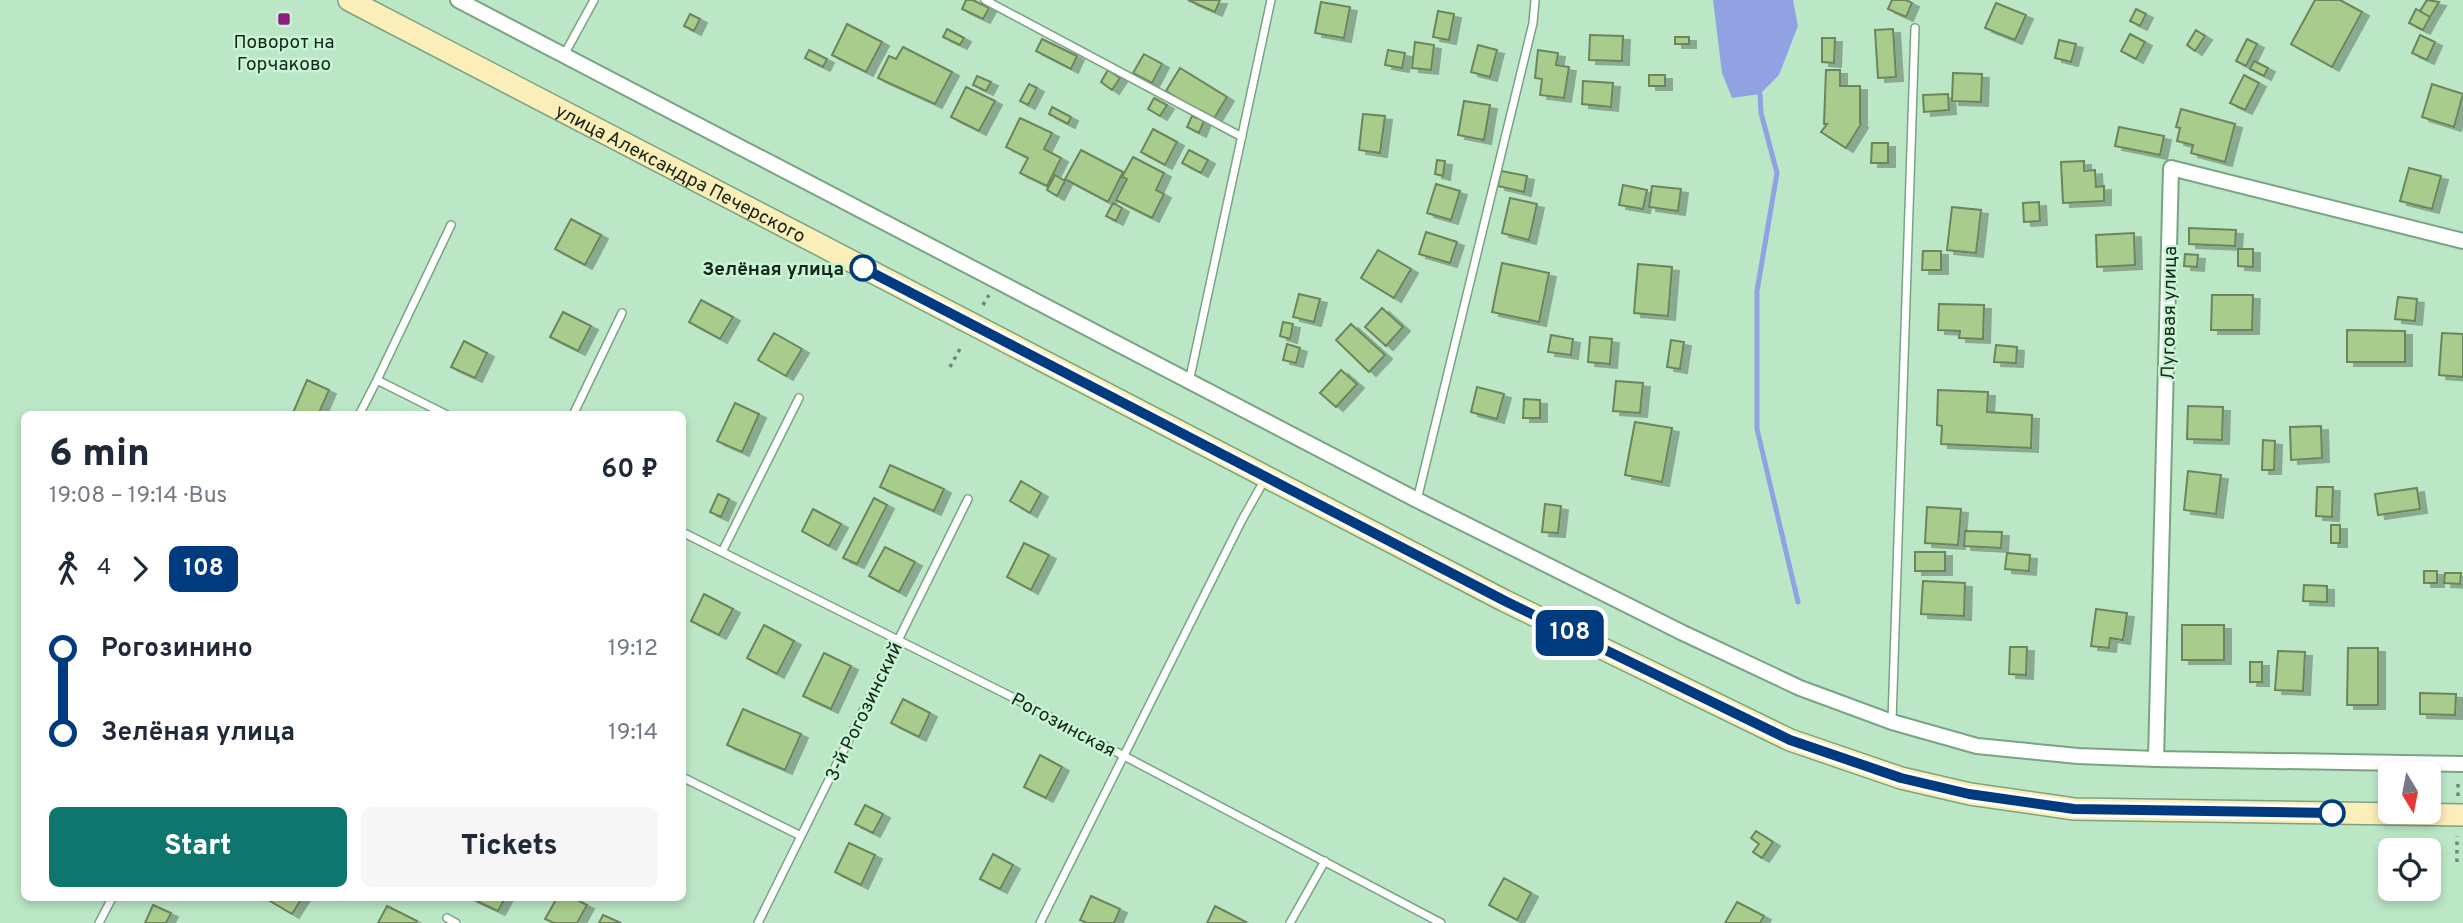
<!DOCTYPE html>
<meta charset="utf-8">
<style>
:root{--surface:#fff;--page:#f6f6f7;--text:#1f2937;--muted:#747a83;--accent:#0f766e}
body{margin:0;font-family:Overpass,sans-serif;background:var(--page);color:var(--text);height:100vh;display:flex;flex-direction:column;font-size:26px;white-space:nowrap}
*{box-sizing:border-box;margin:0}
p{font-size:23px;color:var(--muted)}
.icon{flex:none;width:38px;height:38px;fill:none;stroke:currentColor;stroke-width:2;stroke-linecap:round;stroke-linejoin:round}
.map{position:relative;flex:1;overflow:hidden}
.side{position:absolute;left:21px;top:411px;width:665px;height:490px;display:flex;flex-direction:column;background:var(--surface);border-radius:10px;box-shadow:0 4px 10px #0003}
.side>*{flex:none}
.badge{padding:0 14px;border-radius:10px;font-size:24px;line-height:46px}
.needle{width:46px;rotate:170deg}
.controls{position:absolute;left:2378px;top:761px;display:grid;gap:14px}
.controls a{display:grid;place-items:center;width:63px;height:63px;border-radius:10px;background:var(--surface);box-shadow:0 4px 10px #0003;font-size:35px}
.map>.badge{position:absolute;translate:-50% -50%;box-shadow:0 0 0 4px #fff}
.legs{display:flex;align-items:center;gap:10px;height:77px;padding:0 28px;font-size:23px}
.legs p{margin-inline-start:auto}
.head{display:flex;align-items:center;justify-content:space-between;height:119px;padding:0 28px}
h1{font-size:38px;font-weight:800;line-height:52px}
.button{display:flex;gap:14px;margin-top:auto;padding:14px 28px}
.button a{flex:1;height:80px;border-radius:10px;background:var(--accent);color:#fff;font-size:28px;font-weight:800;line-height:80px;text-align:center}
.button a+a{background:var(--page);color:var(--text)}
ul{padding:0 28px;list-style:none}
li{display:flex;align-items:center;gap:24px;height:84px;font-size:26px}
li i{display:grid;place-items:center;width:10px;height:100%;margin:0 9px;background:currentColor}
li i::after{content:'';width:18px;height:18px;margin:-9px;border:5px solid;border-radius:50%;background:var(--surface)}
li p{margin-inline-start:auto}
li:first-child i{background:linear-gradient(#0000 50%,currentColor 0)}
li:last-child i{background:linear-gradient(currentColor 50%,#0000 0)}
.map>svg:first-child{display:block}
.water{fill:#90a2e2}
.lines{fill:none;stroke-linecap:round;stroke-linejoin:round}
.stream{stroke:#90a2e2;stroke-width:5}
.building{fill:#a8cc8b;stroke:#6d845b;stroke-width:2;filter:url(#shadow)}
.lane-casing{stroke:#7aa384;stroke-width:10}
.street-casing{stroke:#7aa384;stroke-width:18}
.secondary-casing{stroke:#7aa384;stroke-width:24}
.path{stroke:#6b8972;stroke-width:3.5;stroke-dasharray:3.5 5;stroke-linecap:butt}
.lane{stroke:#fff;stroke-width:7}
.street{stroke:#fff;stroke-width:14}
.secondary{stroke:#fbeeb9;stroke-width:21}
.line-1-casing{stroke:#fff;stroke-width:16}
.line-1{stroke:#003b80;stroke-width:10}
.poi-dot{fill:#8c1e82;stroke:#c8f5d3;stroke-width:2.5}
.stop-1-dot{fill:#fff;stroke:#003b80;stroke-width:3.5}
.labels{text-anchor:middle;stroke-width:5;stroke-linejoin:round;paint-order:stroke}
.poi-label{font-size:19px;fill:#16261a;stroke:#c8f5d3}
.street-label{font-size:19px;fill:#16261a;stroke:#c8f5d3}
.stop-label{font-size:19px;font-weight:bold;fill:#16261a;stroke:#c8f5d3;text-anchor:end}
</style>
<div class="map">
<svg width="2463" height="923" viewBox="0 0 2463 923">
<defs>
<filter id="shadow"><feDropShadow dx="7" dy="4" stdDeviation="0" flood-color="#0004"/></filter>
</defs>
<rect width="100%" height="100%" fill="#bbe7c6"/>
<path class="water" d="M 1713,0 L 1793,0 L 1798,26 L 1779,75 L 1760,94 L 1732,98 L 1722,73 Z"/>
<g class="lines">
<path class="stream" d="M 1760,94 L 1761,113 L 1777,173 L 1757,291 L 1757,429 L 1798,602"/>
</g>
<path class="building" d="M 966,0 L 973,0 L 989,8 L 983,19 L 962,9 Z
M 1188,0 L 1220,0 L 1215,12 Z
M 1892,0 L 1906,0 L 1912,3 L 1906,17 L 1888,9 Z
M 2315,0 L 2340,0 L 2362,12 L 2332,67 L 2291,44 Z
M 2427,0 L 2439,2 L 2430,17 L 2420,11 Z
M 1321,2 L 1350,7 L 1344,38 L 1315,33 Z
M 1996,3 L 2026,15 L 2015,40 L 1985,28 Z
M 2136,9 L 2146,14 L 2140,26 L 2130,21 Z
M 2416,9 L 2430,17 L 2423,30 L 2409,23 Z
M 1438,11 L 1454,14 L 1449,40 L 1433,37 Z
M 690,14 L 700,19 L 694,31 L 684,26 Z
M 847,24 L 882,42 L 866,72 L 832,55 Z
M 947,29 L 964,38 L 960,45 L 943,37 Z
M 1893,29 L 1896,77 L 1878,78 L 1875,30 Z
M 2196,30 L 2205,36 L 2195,51 L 2187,45 Z
M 2130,34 L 2145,42 L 2136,59 L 2121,51 Z
M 1590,35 L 1623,36 L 1622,61 L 1589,60 Z
M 2420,35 L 2435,42 L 2427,60 L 2412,53 Z
M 1675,37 L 1689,37 L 1689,44 L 1675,44 Z
M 1822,38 L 1835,38 L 1834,63 L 1822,62 Z
M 1042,39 L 1077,56 L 1071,69 L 1036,51 Z
M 2247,39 L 2257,44 L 2246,66 L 2236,61 Z
M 2059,40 L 2076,44 L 2071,62 L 2055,58 Z
M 1415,42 L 1434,45 L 1431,70 L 1412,68 Z
M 1478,45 L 1497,50 L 1490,77 L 1471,72 Z
M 903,47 L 952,72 L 935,104 L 878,78 L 889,56 L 896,59 Z
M 809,50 L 827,59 L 823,67 L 805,58 Z
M 1388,50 L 1405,53 L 1402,68 L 1385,65 Z
M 1538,50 L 1558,53 L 1556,65 L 1569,67 L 1564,98 L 1540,95 L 1542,79 L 1535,78 Z
M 1144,54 L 1162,64 L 1152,83 L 1133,73 Z
M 2254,61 L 2268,68 L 2264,76 L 2250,69 Z
M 1180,68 L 1227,97 L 1213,120 L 1166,91 Z
M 1108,70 L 1120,78 L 1112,90 L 1101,82 Z
M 1826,70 L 1840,70 L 1840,86 L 1860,86 L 1860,123 L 1861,124 L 1846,148 L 1821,132 L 1827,124 L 1824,124 Z
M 1953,73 L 1982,74 L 1981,102 L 1952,101 Z
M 1649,75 L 1665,75 L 1665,86 L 1649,86 Z
M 2244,75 L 2259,83 L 2245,110 L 2230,103 Z
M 977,76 L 991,82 L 986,91 L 973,85 Z
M 1583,81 L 1613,83 L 1611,107 L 1582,104 Z
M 1029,84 L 1037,88 L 1028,105 L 1020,101 Z
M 2432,84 L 2463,94 L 2454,127 L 2422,117 Z
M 966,87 L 995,101 L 979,131 L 951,117 Z
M 1948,94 L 1949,110 L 1924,112 L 1923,95 Z
M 1154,98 L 1167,105 L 1160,116 L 1148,109 Z
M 1464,101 L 1490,105 L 1484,140 L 1458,135 Z
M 1052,107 L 1071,117 L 1068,124 L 1049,114 Z
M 2181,109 L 2235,124 L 2225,162 L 2191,153 L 2193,145 L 2177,141 L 2180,128 L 2176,127 Z
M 1363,114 L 1385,116 L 1380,153 L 1359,150 Z
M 1192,116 L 1204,121 L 1199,133 L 1187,127 Z
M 1020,118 L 1052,133 L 1044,149 L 1061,158 L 1047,186 L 1020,173 L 1028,158 L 1006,147 Z
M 2119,127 L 2164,136 L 2160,155 L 2115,146 Z
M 1153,129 L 1177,142 L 1165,165 L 1141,152 Z
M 1872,143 L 1888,143 L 1888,163 L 1871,163 Z
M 1081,150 L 1123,172 L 1108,202 L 1065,179 Z
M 1189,150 L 1208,160 L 1201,173 L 1182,163 Z
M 1133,157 L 1164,173 L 1156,190 L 1164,194 L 1152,218 L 1116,200 L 1127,179 L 1122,177 Z
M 1437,160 L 1445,161 L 1443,176 L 1435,174 Z
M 2084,161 L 2084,171 L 2095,170 L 2096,187 L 2104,186 L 2104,201 L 2063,203 L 2061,162 Z
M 2409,168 L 2441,176 L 2432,209 L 2400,201 Z
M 1501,171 L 1527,176 L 1524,192 L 1498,186 Z
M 1055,175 L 1065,181 L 1057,196 L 1047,190 Z
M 1436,184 L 1460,191 L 1451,220 L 1427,213 Z
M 1623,185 L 1647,190 L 1643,209 L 1619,205 Z
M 1652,186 L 1681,189 L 1678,211 L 1649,207 Z
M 1510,198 L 1537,204 L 1529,240 L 1502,233 Z
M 2039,202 L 2040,221 L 2024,222 L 2023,203 Z
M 1113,203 L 1122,208 L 1116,221 L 1106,216 Z
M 1952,207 L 1981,210 L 1976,253 L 1947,250 Z
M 571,219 L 601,235 L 585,265 L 555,249 Z
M 2189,228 L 2236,230 L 2235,246 L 2189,244 Z
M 1426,232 L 1457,242 L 1450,263 L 1419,254 Z
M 2134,233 L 2135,265 L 2097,267 L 2096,235 Z
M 2238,249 L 2253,249 L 2253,267 L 2238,266 Z
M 1378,250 L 1411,269 L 1394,298 L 1361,278 Z
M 1923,251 L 1941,251 L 1941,270 L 1922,270 Z
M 2185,254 L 2198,255 L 2197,267 L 2184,266 Z
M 1502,263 L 1549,273 L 1539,322 L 1492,312 Z
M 1638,264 L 1672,267 L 1668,316 L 1634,313 Z
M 1299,294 L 1320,299 L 1314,322 L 1293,317 Z
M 2212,295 L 2253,295 L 2252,330 L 2211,330 Z
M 2398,297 L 2417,299 L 2415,321 L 2395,319 Z
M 701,300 L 733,317 L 720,339 L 689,322 Z
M 1939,304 L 1984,305 L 1983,339 L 1959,338 L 1960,331 L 1938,330 Z
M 1382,308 L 1403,327 L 1386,346 L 1365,327 Z
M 563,312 L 591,326 L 578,351 L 550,337 Z
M 1283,322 L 1293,324 L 1290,339 L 1280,336 Z
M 1351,324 L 1385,355 L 1369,372 L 1336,340 Z
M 2347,330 L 2405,331 L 2405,362 L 2347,362 Z
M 774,333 L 802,349 L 786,376 L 758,360 Z
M 2442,333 L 2463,334 L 2463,377 L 2439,375 Z
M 1551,335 L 1573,339 L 1571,355 L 1548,352 Z
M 1590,337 L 1612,339 L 1610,364 L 1588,362 Z
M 1671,340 L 1684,342 L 1680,369 L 1667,367 Z
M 464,341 L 487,353 L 475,378 L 451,367 Z
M 1287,344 L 1300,348 L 1296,363 L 1283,360 Z
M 1996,345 L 2017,347 L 2016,363 L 1994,362 Z
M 1341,370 L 1357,384 L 1336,407 L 1320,393 Z
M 307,380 L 329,390 L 318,415 L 292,415 Z
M 1616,381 L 1643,383 L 1640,413 L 1613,411 Z
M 1477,387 L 1504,394 L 1497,419 L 1471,412 Z
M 1938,390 L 1988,392 L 1987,412 L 2032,415 L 2031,448 L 1941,444 L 1942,426 L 1937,425 Z
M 1524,399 L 1540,400 L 1540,418 L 1523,418 Z
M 735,403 L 759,414 L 742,452 L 717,441 Z
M 2188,406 L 2223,407 L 2222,440 L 2187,439 Z
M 1635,422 L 1672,428 L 1662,482 L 1625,475 Z
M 2321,426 L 2322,458 L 2291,460 L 2290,427 Z
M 2263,440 L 2275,441 L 2274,470 L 2262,470 Z
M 890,465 L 944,489 L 934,511 L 880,487 Z
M 2188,471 L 2221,475 L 2216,514 L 2184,510 Z
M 1021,481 L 1041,493 L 1030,513 L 1010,501 Z
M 2317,487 L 2333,487 L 2332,517 L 2316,516 Z
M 2417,488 L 2420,509 L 2378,515 L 2375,494 Z
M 718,494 L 729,499 L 721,517 L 710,512 Z
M 874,498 L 887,505 L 857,564 L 843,558 Z
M 1545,504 L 1561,506 L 1558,533 L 1542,532 Z
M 1927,507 L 1961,509 L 1958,545 L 1925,543 Z
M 813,509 L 841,524 L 829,546 L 802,531 Z
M 2331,525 L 2340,525 L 2340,543 L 2331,543 Z
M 1965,531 L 2002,532 L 2001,548 L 1964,546 Z
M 1024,543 L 1049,555 L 1031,590 L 1007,577 Z
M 885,547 L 915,562 L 899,592 L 869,576 Z
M 1915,552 L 1945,552 L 1945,571 L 1915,571 Z
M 2007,553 L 2030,555 L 2029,571 L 2005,569 Z
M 2424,571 L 2437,571 L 2437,583 L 2424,583 Z
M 2445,573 L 2461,573 L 2460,584 L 2444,583 Z
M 1923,581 L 1965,583 L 1964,616 L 1921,614 Z
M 2304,585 L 2327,586 L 2327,602 L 2303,601 Z
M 704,594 L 733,609 L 719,635 L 691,621 Z
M 2096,609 L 2127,613 L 2123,640 L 2110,638 L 2109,648 L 2091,646 Z
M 764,625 L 794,641 L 777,674 L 747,658 Z
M 2182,625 L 2224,625 L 2224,660 L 2182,660 Z
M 2010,647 L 2027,647 L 2026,675 L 2009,674 Z
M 2348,648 L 2378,648 L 2378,705 L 2347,705 Z
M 2278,651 L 2305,652 L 2303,691 L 2275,690 Z
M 824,653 L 851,666 L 831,709 L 803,696 Z
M 2250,662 L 2262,662 L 2262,682 L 2250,682 Z
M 2420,693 L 2456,694 L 2455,715 L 2420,714 Z
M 903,699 L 930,713 L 919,737 L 891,723 Z
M 743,709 L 801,734 L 785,770 L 727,745 Z
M 1040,755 L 1062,767 L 1046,798 L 1024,787 Z
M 865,805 L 883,814 L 873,833 L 855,824 Z
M 1756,831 L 1773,842 L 1762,858 L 1753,852 L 1759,844 L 1751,838 Z
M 849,843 L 875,855 L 861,885 L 835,872 Z
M 993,854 L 1013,865 L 1000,889 L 980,879 Z
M 1504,878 L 1531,893 L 1517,920 L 1489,905 Z
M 1091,896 L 1120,909 L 1114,923 L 1087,923 L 1080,920 Z
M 265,898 L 302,898 L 292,914 Z
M 470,898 L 505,898 L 498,911 Z
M 557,898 L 573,898 L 587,905 L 577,923 L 554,923 L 545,919 Z
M 1737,902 L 1764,916 L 1760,923 L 1725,923 Z
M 153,905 L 171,913 L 166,923 L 145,923 Z
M 387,906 L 417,921 L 416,923 L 378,923 Z
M 1215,906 L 1246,922 L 1245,923 L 1207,923 Z
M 603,915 L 621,923 L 599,923 Z"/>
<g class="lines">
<g class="lane-casing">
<path id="lane" d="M 985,0 L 1242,137
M 564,55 L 594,0
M 377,380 L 451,225
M 1189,382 L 1271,0
M 359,415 L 377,380 L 447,415
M 573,415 L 622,313
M 1417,500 L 1533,23 L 1535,0
M 682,532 L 1016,699 L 1441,923
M 722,552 L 799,398
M 1892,721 L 1915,28
M 682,777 L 801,836
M 447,918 L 456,923
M 99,923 L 112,898
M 758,923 L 968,499
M 1040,923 L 1242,520 L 1265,479
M 1290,923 L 1325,861"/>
</g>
<g class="street-casing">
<path id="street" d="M 458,0 L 1417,500 L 1683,633 L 1800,688 L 1892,722 L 1977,746 L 2078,756 L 2156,759 L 2463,764
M 2156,759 L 2171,168 L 2463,241"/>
</g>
<g class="secondary-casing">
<g id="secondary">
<path id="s1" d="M 349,0 L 1505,601 L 1790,740 L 1901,778 L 1970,794 L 2074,809 L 2463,815"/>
</g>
</g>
<path class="path" d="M 983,305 L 989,295
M 950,367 L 962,345
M 2458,796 L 2458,780
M 2457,862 L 2457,836"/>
<use href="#lane" class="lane"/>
<use href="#street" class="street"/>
<use href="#secondary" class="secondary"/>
</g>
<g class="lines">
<g class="line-1-casing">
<path id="line-1" d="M 863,268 L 1505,601 L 1790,740 L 1901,778 L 1969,794 L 2074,809 L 2332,813"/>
</g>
<use href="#line-1" class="line-1"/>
</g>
<rect class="poi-dot" x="277" y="12" width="14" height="14" rx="3.5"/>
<g class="stop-1-dot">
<circle cx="863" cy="268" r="12"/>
<circle cx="2332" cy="813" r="12"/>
</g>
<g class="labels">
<g class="poi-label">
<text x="284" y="48">Поворот на<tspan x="284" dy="22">Горчаково</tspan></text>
</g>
<g class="street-label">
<text dy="7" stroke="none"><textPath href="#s1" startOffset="374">улица Александра Печерского</textPath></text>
<text transform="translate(2168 313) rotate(-89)" y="7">Луговая улица</text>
<text transform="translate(863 711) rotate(-64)" y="7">3-й Рогозинский</text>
<text transform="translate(1064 724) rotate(28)" y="7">Рогозинская</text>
</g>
<g class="stop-label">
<text x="844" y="275">Зелёная улица</text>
</g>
</g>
</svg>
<div class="controls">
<a><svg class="needle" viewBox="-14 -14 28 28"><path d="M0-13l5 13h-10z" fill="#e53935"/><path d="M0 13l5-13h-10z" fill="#747a83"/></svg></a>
<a><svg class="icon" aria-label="locate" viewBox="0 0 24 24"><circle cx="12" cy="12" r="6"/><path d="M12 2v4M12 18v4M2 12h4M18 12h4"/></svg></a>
</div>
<b class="badge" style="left:1570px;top:633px;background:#003b80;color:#fff">108</b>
<section class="side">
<div class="head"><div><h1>6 min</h1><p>19:08 – 19:14 · Bus</p></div><b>60 ₽</b></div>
<div class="legs"><svg class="icon" aria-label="walk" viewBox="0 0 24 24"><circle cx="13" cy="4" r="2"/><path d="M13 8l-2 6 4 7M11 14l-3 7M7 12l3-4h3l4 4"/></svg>4<svg class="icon" aria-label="forward" viewBox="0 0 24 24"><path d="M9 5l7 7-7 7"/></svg><b class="badge" style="background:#003b80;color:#fff">108</b></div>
<ul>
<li><i style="color:#003b80"></i><b>Рогозинино</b><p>19:12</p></li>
<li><i style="color:#003b80"></i><b>Зелёная улица</b><p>19:14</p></li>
</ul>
<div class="button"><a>Start</a><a>Tickets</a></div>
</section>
</div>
